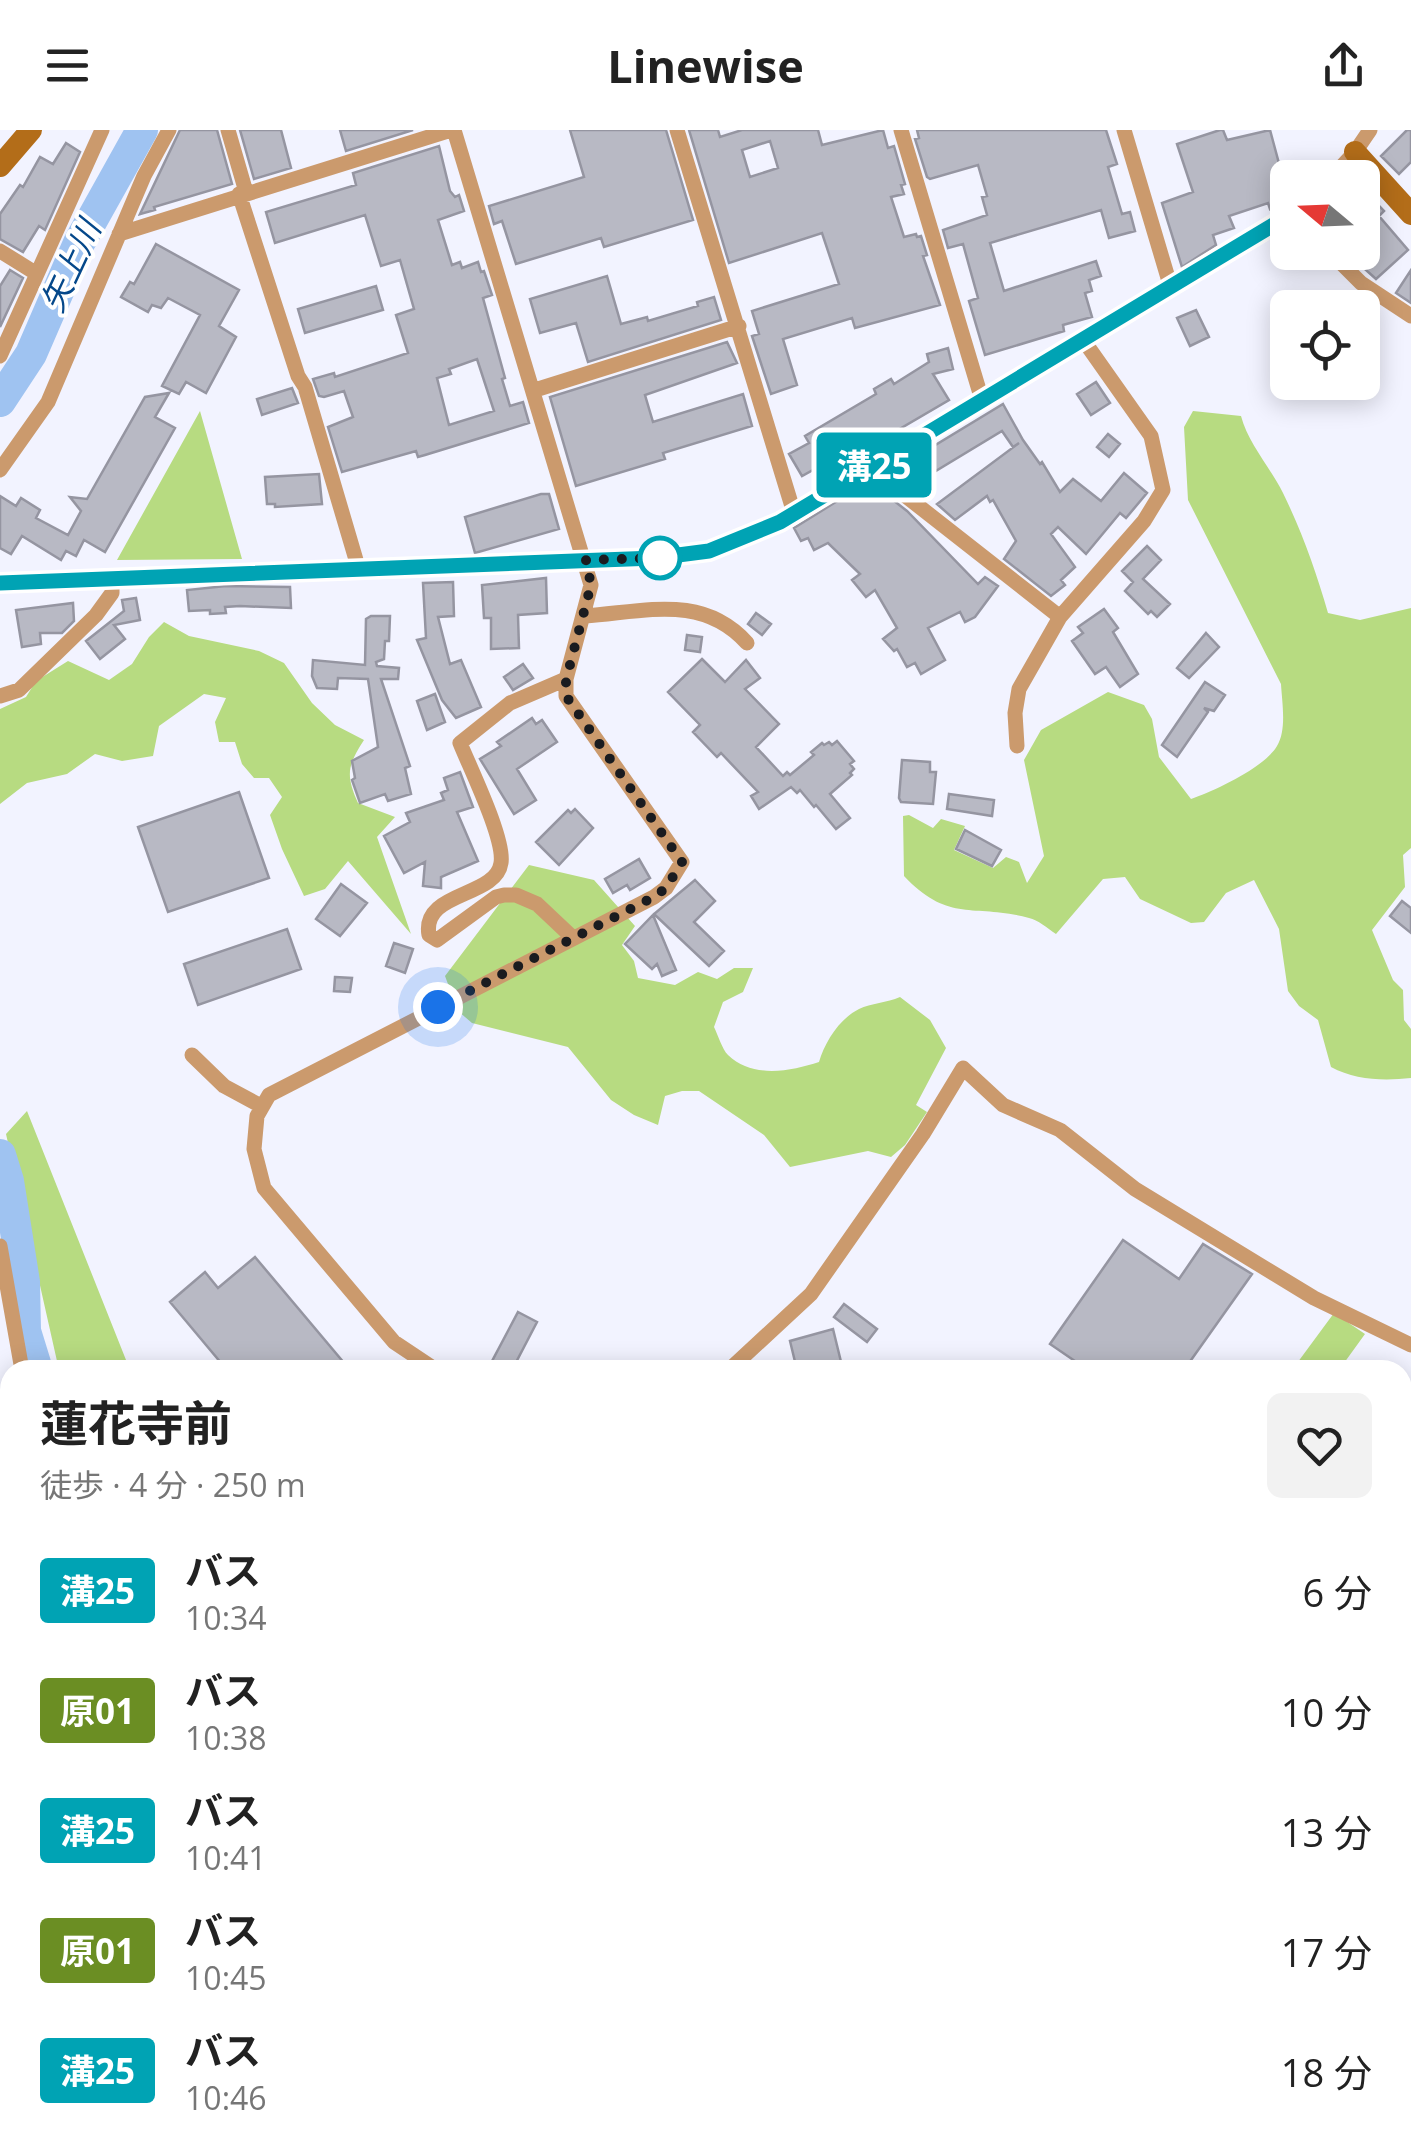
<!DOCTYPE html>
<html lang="ja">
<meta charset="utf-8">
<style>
:root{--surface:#fff;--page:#f2f2f2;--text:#222;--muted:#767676}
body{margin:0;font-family:"Open Sans","Noto Sans JP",sans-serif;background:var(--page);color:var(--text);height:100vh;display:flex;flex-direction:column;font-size:38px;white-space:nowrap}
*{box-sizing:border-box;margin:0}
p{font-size:32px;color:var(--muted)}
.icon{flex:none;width:55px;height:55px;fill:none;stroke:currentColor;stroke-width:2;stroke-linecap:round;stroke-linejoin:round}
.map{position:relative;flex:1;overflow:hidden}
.drawer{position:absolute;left:0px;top:1230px;width:1412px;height:792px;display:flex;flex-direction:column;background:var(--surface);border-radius:30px 30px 0 0;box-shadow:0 5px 25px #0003}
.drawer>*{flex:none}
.badge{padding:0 20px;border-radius:8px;font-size:35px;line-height:65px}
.needle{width:65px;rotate:289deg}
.tools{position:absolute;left:1270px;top:30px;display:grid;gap:20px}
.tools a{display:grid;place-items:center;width:110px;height:110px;border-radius:15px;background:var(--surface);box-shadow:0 5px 25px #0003;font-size:50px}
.you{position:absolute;width:50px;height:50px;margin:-25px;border:8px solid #fff;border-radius:50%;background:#1a73e8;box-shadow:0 0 0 15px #1a73e833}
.map>.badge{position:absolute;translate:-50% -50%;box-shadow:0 0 0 5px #fff}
.round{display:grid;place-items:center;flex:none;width:105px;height:105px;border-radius:15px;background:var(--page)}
.summary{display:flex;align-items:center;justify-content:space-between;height:170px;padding:0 40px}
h1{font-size:48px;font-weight:700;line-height:75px}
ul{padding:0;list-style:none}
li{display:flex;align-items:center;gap:30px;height:120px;padding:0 40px}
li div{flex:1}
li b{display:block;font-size:38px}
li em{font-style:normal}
li .badge{min-width:110px;font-weight:700;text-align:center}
header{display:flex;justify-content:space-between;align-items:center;height:130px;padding:0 40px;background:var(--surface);font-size:45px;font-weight:700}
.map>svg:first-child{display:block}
.green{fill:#b7db81}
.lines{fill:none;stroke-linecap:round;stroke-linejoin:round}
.stream{stroke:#9fc3f1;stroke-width:5}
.river{stroke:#9fc3f1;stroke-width:32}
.building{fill:#b8b9c4;stroke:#9595a1;stroke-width:2.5;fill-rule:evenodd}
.street{stroke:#cb9a6d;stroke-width:15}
.secondary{stroke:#b36d19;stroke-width:22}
.primary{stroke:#8a5822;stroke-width:25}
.line-casing{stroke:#fff;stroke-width:22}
.line{stroke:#00a3b4;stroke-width:15}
.walk{stroke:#1a1b1f;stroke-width:10;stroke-dasharray:0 18}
.stop-dot{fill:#fff;stroke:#00a3b4;stroke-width:5}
.labels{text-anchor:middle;stroke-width:8;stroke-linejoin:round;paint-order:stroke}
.water-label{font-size:32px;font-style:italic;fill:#05488a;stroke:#fff}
</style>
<header><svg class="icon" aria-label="menu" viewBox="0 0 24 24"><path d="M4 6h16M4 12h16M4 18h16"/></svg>Linewise<svg class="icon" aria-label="share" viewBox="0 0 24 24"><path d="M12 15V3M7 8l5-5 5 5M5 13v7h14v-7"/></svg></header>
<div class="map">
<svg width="1411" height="2021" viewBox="0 0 1411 2021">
<rect width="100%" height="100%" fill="#f2f3ff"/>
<path class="green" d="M 200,281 L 242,429 L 117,430 Z
M 1193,281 L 1241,286 C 1248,313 1270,337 1283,363 C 1302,402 1316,441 1328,483 L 1360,490 L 1411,478 L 1411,718 L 1403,725 L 1405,757 L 1372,800 L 1393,850 L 1403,860 L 1404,890 L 1411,899 L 1411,948 C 1383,951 1355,950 1331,937 L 1318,890 L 1299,876 L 1288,861 L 1279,799 L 1254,750 L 1226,763 L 1204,792 L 1191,793 L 1140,769 L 1125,747 L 1103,749 L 1056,804 C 1047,798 1038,790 1029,788 C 975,773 949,794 904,746 L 903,686 L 909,685 L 933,698 L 941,689 L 965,696 L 954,720 L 993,738 L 1006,727 L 1019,732 L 1027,753 L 1044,726 L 1024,630 L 1041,600 L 1108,562 L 1144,575 L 1152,589 L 1159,627 L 1191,669 C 1214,661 1264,638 1277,616 C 1287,600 1282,572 1281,554 L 1188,370 L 1184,297 Z
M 164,492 L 189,506 L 259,521 L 284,533 L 312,573 L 335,595 L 364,610 C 348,635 345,644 358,673 L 395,687 L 377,707 L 411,804 L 348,731 L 325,759 L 304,766 L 282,719 L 270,685 L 282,667 L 269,648 L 254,648 L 242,634 L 235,612 L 219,612 L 215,592 L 226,568 L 204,564 L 159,596 L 153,626 L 122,631 L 95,624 L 67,644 L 27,653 L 0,674 L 0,579 L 26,567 L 36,551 L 68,531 L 109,550 L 132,534 L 149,507 Z
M 529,735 L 594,750 L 635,796 L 622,815 L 634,831 L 638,848 L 675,855 L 698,842 L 717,849 L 734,838 L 753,838 L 743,862 L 723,872 L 714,897 C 718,905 722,919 728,925 C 753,949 791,941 819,932 C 825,912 839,889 859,879 C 871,873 887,873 900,867 L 930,890 L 946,918 L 916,975 L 927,982 L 905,1015 L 891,1027 L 868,1021 L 790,1037 L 764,1005 L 699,961 L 682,961 L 665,966 L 658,995 L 634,985 L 611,970 L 568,917 L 472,893 L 458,881 L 445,846 Z
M 27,981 L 130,1240 L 59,1240 L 6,1004 Z
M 1334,1183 L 1365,1204 L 1339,1240 L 1292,1240 Z
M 1411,1303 L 1411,1524 L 1402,1521 L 1402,1312 Z
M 0,1311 L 10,1319 L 10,1419 L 0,1411 Z
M 1402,1544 L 1411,1547 L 1411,1727 L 1402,1720 Z
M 1070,2013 L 1070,2012 L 1185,2013 L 1173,2021 L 1070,2021 Z"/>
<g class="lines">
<path class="stream" d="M 495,2012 L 507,2021"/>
<path class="river" d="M 0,271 L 31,224 L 79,113 L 142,0
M 0,1025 L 8,1051 L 24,1152 L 25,1201 L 37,1240
M 420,2021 L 421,2012"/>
</g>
<path class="building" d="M 180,0 L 217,0 L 232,54 L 154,77 L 155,80 L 140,84 Z
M 240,0 L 281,0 L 291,38 L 254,49 Z
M 340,0 L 413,0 L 346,21 Z
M 570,0 L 666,0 L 693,90 L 604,117 L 601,108 L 516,134 L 502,91 L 494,94 L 489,76 L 584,47 Z
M 689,0 L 718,0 L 720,7 L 742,0 L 818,0 L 822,15 L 883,0 L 888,18 L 894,16 L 905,54 L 901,55 L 904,64 L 891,67 L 904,107 L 916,104 L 917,107 L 921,106 L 927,125 L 923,126 L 940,175 L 855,198 L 852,188 L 783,209 L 797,255 L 771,264 L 752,206 L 759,204 L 752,181 L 839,154 L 822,103 L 729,133 ZM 770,11 L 778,38 L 750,47 L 742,20 Z
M 917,0 L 1106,0 L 1117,34 L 1108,37 L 1122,84 L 1130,82 L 1135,101 L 1109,108 L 1101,80 L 990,113 L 1004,161 L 1096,131 L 1101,146 L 1089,150 L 1092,161 L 1085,163 L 1092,187 L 1063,195 L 1064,201 L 985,225 L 969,171 L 978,168 L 963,114 L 948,118 L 943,100 L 987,85 L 982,67 L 987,66 L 978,35 L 930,49 L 927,47 L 915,9 L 919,8 Z
M 1220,0 L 1223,0 L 1227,10 L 1270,0 L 1288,67 L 1270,79 L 1268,73 L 1229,86 L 1234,98 L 1213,105 L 1216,115 L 1182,137 L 1162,73 L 1193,62 L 1177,14 Z
M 1407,0 L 1411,0 L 1411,32 L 1399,44 L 1381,26 Z
M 66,13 L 80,22 L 45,100 L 39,96 L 23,122 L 0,109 L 0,84 L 20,55 L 23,57 L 40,27 L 53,34 Z
M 439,16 L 450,61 L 455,67 L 459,65 L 464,81 L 438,90 L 452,135 L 460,132 L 462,138 L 478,132 L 481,142 L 484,141 L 492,165 L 483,168 L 505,248 L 502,249 L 510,276 L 523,272 L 529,293 L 425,325 L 418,327 L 416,321 L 342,342 L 328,297 L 353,287 L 344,261 L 324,267 L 319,266 L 313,249 L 334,243 L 335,247 L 408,223 L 396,185 L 414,179 L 400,130 L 381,136 L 365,85 L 275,113 L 266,82 L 356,55 L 353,43 ZM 477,229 L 494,281 L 449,295 L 437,248 L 451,244 L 449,239 Z
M 1362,58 L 1384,81 L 1379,86 L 1408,120 L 1376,149 L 1346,122 L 1362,122 Z
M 156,114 L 239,160 L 219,196 L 236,207 L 206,263 L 186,252 L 179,264 L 162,256 L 200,185 L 168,168 L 161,178 L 152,175 L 148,182 L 121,167 L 130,152 L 134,154 Z
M 10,140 L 23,148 L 0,197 L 0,156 Z
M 1411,140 L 1411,173 L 1396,163 Z
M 607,146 L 621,194 L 647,187 L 648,191 L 698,176 L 697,172 L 714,167 L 721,190 L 588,232 L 576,193 L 540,203 L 530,169 Z
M 376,156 L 383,180 L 305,203 L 298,179 Z
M 1196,180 L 1209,207 L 1190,216 L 1177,188 Z
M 727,212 L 737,233 L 645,265 L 653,292 L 743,264 L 752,296 L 663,323 L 665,329 L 576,356 L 550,267 Z
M 948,218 L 953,239 L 933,244 L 949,270 L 826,342 L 822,335 L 802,346 L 789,324 L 809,313 L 805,306 L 876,264 L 874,259 L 891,249 L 894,254 L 929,232 L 927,224 Z
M 1096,252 L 1110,273 L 1091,285 L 1077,264 Z
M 292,258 L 298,273 L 262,285 L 257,269 Z
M 169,263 L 155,287 L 175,298 L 105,422 L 84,410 L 76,426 L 66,421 L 61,430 L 22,406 L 11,424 L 0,418 L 0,366 L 16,376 L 21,368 L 40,380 L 36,388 L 68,405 L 81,381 L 70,367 L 87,369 L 145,267 Z
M 1003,274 L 1023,310 L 1040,334 L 1042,332 L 1060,362 L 1073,349 L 1101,371 L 1124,343 L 1147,363 L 1126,388 L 1120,383 L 1086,424 L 1058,397 L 1051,404 L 1075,437 L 1061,450 L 1065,455 L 1051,466 L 1004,429 L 1016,411 L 993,370 L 990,372 L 987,366 L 955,390 L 937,374 L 1019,313 L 1013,317 L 1002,301 L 911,356 L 898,346 L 904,341 L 901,336 Z
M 1108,304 L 1120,314 L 1109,327 L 1097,317 Z
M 319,344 L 322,374 L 275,377 L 275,374 L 267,374 L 265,347 Z
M 870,352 L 907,381 L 978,454 L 985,447 L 998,456 L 975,487 L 965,492 L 960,482 L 928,498 L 945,530 L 921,544 L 915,533 L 907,537 L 897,519 L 894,521 L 883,509 L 897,498 L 875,460 L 866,467 L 852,450 L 860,444 L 828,413 L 814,420 L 808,408 L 801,411 L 794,398 L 855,360 L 858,363 Z
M 541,364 L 549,364 L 559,399 L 475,423 L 465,387 Z
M 1147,416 L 1161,430 L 1143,449 L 1170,474 L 1157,487 L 1151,481 L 1148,484 L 1125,461 L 1133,452 L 1122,441 Z
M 546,448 L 547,483 L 518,485 L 519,518 L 491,519 L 491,488 L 484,488 L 482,455 Z
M 453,452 L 454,486 L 438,487 L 450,534 L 461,530 L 481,577 L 456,588 L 442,570 L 417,510 L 426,508 L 423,453 Z
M 226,456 L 290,457 L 291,478 L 240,476 L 225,477 L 226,483 L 210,484 L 210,480 L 189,481 L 187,460 Z
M 136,468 L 140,490 L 114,495 L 125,509 L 100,529 L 86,511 L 124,481 L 122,470 Z
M 73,473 L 74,491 L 62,503 L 40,503 L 41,514 L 22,517 L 16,480 Z
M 1104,479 L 1118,498 L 1113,502 L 1138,544 L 1120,557 L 1106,537 L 1095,544 L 1072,511 L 1083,503 L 1078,497 Z
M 756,483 L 771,494 L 762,505 L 748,494 Z
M 371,486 L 390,486 L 389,511 L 385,511 L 384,529 L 376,532 L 377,536 L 399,538 L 398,549 L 381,549 L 410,636 L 405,638 L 411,664 L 388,671 L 385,664 L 360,673 L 352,650 L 355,648 L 352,631 L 378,617 L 368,549 L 338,548 L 337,559 L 317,558 L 312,546 L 313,530 L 365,535 L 366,489 Z
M 1206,503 L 1219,517 L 1189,548 L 1177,538 Z
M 687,505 L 702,507 L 700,522 L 685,520 Z
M 702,529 L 725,552 L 746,530 L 760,548 L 745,559 L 779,594 L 756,617 L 783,646 L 787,642 L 790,645 L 814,625 L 811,622 L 822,613 L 824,615 L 829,612 L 832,615 L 837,611 L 854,631 L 850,634 L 854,639 L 850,643 L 852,645 L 830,664 L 850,688 L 836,699 L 816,675 L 814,677 L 800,660 L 797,663 L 791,657 L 759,679 L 751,666 L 758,662 L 721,623 L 717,627 L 693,602 L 700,595 L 668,562 Z
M 523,534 L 533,548 L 513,560 L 504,547 Z
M 1205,552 L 1225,565 L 1214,581 L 1204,578 L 1208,582 L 1177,627 L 1162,615 Z
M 435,564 L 445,592 L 427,600 L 417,571 Z
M 532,588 L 536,594 L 542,590 L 557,612 L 517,639 L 536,670 L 514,684 L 480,629 L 501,616 L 497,612 Z
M 902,630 L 930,632 L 930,642 L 936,642 L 933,674 L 901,672 L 899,668 Z
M 460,642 L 473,677 L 457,682 L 478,731 L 441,747 L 441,758 L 423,756 L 425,732 L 404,743 L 384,706 L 410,692 L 406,683 L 444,670 L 441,663 L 448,660 L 444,648 Z
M 239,662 L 269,748 L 168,782 L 138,697 Z
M 949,664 L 994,670 L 992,686 L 947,679 Z
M 575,679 L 593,698 L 559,735 L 536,712 L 568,680 L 571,683 Z
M 965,700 L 1001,720 L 992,736 L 956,719 Z
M 639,729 L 650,748 L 630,760 L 627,755 L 613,763 L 605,749 Z
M 695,750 L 715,771 L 694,792 L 724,821 L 709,836 L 654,784 Z
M 341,754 L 367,773 L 340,806 L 316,789 Z
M 1402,771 L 1411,778 L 1411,803 L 1390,786 Z
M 653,785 L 676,840 L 662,846 L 657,834 L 652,839 L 625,814 Z
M 287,799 L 301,839 L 198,875 L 184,834 Z
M 394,813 L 413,819 L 405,843 L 386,836 Z
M 335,847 L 352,848 L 350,862 L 334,861 Z
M 1123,1110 L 1179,1149 L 1203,1114 L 1252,1144 L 1184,1240 L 1088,1240 L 1050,1214 Z
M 255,1127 L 350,1240 L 227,1240 L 170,1172 L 205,1142 L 218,1158 Z
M 844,1174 L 877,1199 L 867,1212 L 834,1187 Z
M 518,1182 L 537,1192 L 512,1240 L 501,1240 L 490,1235 Z
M 833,1199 L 843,1240 L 797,1240 L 790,1211 Z"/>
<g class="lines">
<path class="street" d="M 228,0 L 246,62
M 677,0 L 794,383
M 901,0 L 982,270
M 1124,0 L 1171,158
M 1331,48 L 1355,22 L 1370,0
M 239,64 L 298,246 L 305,257 L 359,440
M 119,104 L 451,0
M 0,121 L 37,144
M 1330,122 L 1361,153 L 1411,186
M 0,226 L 102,0
M 535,260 L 739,196
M 870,338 L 1060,487
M 0,340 L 48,272 L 144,46 L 169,0
M 0,454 L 655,428 L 709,421 L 780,392 L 1288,86
M 585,486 C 644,482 702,463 747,513
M 566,549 L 510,573 L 460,613 C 470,638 505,709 501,733 C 496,768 421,761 429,805 L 437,810 L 496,767 L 504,765 L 516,765 L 537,774 L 572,807
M 0,566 L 19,560 L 96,485 L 112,463 L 112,448
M 1017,616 L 1015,583 L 1019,559 L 1060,487 L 1144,391 L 1163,360 L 1151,306 L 1084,211
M 192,925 L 224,956 L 261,976
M 0,1116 L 22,1240
M 436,1240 L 394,1212 L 264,1058 L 254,1019 L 257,986 L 269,965 L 654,767 L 666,758 L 682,732 L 566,566 L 566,549 L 591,455 L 454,0
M 729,1240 L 811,1164 L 923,1004 L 963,938 L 1003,975 L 1060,1000 L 1135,1059 L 1314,1168 L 1411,1215
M 1402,1295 L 1411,1286
M 0,1424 L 10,1432
M 0,1506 L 10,1493
M 1402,1531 L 1411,1535
M 0,1647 L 10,1653
M 1402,1819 L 1411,1814
M 401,2021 L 403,2012
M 1224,2021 L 1226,2012"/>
<path class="secondary" d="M 1355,22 L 1411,84
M 0,36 L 31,0"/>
<path class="primary" d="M 0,1883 L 10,1886
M 306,2012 L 316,2021"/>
</g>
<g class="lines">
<g class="line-casing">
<path id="line" d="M 0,453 L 655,428 L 709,421 L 780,392 L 1288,86"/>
</g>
<use href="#line" class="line"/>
<path class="walk" d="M 438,877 L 654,767 L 666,758 L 682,732 L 566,566 L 566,550 L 591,455 L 586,430 L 660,428"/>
</g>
<circle class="stop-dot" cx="660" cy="428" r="20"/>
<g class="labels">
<g class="water-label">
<text transform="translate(71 136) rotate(-65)" y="11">矢上川</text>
</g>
</g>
</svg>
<div class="tools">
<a><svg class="needle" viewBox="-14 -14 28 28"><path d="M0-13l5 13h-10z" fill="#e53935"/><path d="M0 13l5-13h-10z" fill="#767676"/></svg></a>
<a><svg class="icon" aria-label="locate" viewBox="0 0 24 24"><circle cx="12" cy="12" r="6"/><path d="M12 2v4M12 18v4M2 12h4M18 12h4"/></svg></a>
</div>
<div class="you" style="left:438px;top:877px"></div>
<b class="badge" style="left:874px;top:335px;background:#00a3b4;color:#fff">溝25</b>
<section class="drawer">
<div class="summary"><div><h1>蓮花寺前</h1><p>徒歩 · 4 分 · 250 m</p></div><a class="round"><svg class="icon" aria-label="heart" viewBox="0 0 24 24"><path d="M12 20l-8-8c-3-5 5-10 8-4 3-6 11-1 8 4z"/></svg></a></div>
<ul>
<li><span class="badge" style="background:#00a3b4;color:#fff">溝25</span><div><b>バス</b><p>10:34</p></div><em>6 分</em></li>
<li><span class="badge" style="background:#6b8e23;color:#fff">原01</span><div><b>バス</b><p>10:38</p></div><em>10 分</em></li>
<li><span class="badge" style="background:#00a3b4;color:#fff">溝25</span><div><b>バス</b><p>10:41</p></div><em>13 分</em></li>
<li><span class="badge" style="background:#6b8e23;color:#fff">原01</span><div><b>バス</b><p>10:45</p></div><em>17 分</em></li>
<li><span class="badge" style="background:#00a3b4;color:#fff">溝25</span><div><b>バス</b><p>10:46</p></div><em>18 分</em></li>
</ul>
</section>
</div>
